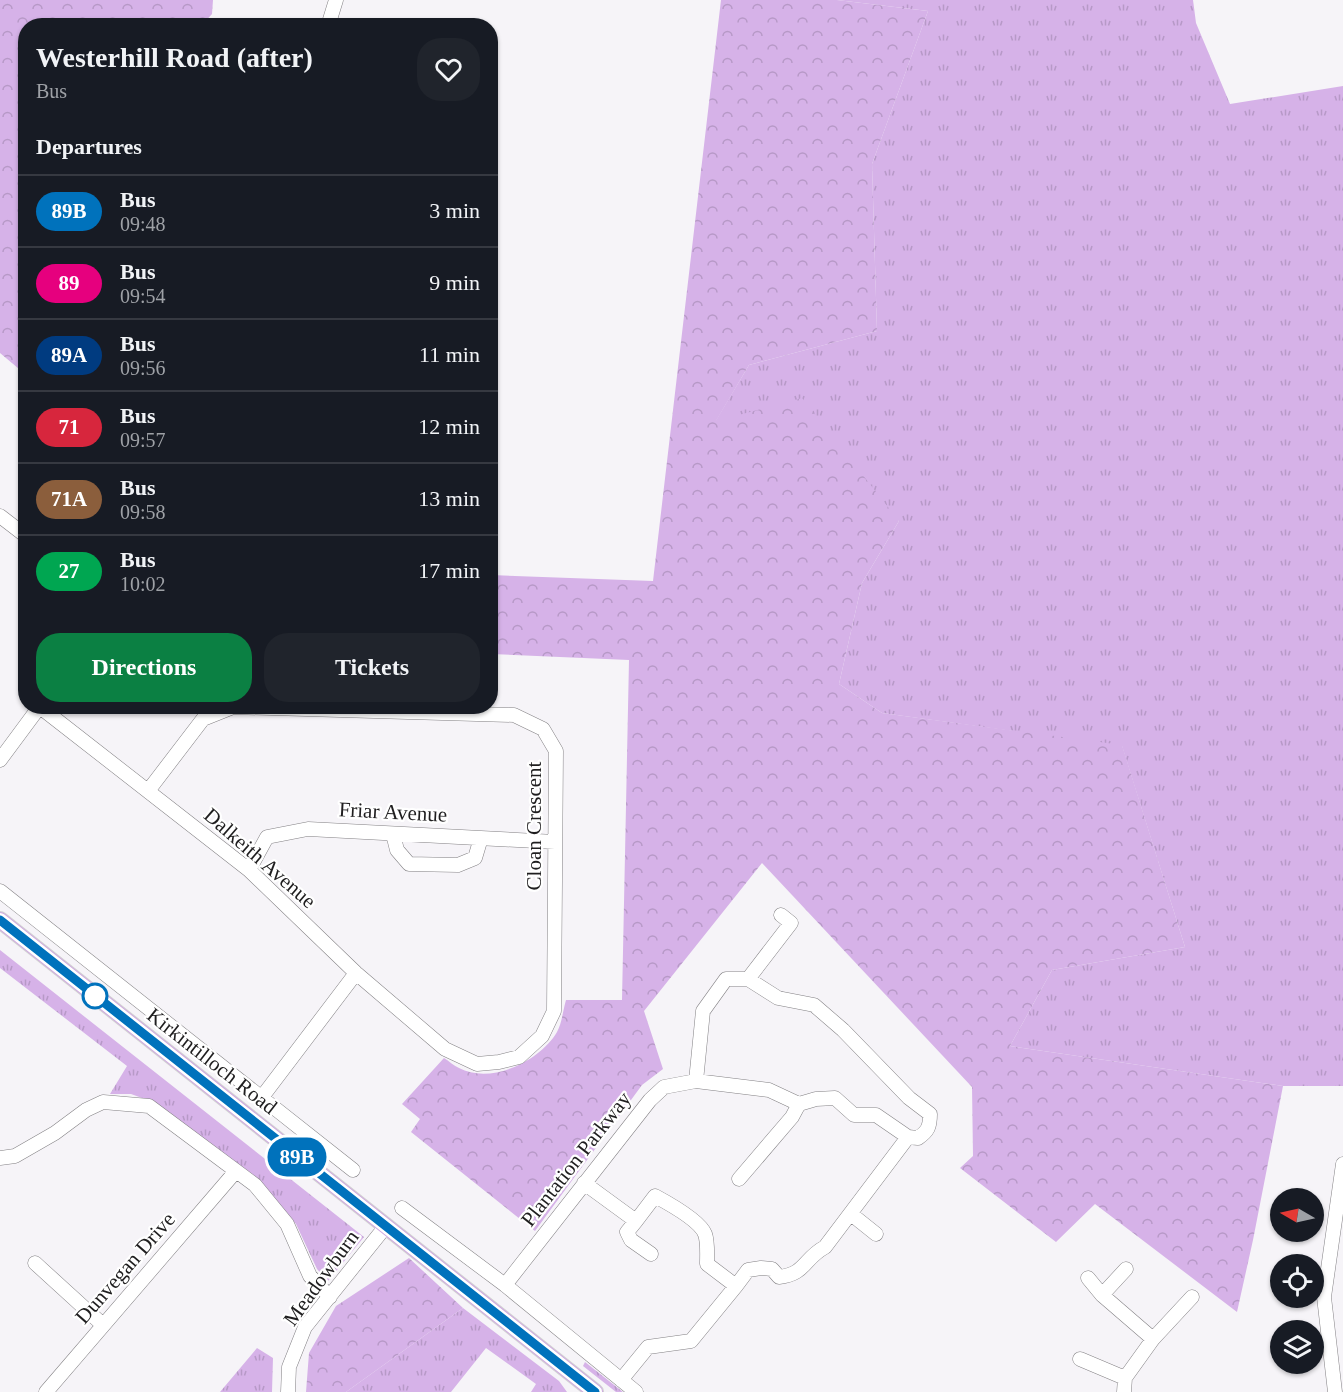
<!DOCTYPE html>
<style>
:root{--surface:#171b24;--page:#20242c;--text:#f1f3f6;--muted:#9ea1a6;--line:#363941;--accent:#0b8043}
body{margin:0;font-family:Georgia,serif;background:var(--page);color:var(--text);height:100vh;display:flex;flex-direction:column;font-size:22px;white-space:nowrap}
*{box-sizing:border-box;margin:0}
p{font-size:20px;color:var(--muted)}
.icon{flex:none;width:33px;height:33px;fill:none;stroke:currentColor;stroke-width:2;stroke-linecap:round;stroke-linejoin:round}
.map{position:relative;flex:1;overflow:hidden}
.panel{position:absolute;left:18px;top:18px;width:480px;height:696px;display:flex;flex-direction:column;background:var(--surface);border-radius:24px;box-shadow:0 2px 4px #0004}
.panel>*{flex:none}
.badge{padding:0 12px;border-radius:20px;font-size:21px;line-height:39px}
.needle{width:39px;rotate:279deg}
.buttons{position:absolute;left:1270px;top:1188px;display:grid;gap:12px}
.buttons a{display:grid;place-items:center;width:54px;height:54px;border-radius:50%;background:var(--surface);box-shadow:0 2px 4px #0004;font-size:30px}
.map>.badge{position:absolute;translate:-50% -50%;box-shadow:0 0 0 3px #fff}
h2{padding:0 18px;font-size:22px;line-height:54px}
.round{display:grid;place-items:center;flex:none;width:63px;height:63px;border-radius:24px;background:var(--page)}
.head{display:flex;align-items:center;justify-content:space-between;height:102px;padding:0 18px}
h1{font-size:28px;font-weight:600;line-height:45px}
.primary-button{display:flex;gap:12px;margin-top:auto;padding:12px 18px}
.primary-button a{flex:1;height:69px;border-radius:24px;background:var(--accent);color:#fff;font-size:24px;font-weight:600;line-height:69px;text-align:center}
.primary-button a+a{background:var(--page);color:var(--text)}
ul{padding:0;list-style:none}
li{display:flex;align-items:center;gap:18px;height:72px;padding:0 18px;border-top:2px solid var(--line)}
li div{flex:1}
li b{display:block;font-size:22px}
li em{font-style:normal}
li .badge{min-width:66px;font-weight:700;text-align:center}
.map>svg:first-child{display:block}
.grass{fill:url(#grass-tufts)}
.forest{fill:url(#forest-crowns)}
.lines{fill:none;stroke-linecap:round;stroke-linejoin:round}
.minor-casing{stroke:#838184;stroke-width:15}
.major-casing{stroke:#d2d2d2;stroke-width:18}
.minor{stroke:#fff;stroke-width:14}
.major{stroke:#d0aae2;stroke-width:16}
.line-casing{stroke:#fff;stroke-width:14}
.line{stroke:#0072bc;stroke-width:9}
.stop-dot{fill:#fff;stroke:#0072bc;stroke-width:3}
.labels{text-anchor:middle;stroke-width:4.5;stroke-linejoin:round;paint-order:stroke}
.street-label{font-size:21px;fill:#1f1e1f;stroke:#fff}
</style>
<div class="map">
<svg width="1343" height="1392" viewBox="0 0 1343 1392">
<defs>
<pattern id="grass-tufts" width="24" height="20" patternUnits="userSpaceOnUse" patternTransform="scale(1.5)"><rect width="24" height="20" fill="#d6b2e8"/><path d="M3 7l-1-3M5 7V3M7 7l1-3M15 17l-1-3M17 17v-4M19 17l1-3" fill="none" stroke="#b799c7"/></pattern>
<pattern id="forest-crowns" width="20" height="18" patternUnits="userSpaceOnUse" patternTransform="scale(1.5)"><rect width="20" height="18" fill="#d6b2e8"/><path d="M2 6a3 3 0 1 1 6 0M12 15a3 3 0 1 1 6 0" fill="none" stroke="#b799c7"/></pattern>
</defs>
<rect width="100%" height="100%" fill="#f6f4f8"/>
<path class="grass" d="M 837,0 L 1193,0 L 1196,23 L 1230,104 L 1343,86 L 1343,1086 L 1283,1086 L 1010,1046 L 1052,970 L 1185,947 L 1122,746 L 882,713 L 839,684 L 862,583 L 899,521 L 715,422 L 749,365 L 877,331 L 872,164 L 928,11 Z
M 0,950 L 364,1237 L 328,1281 L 317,1269 L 296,1224 L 241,1167 L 156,1103 L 131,1094 L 110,1094 L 127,1066 L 0,968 Z
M 463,1308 L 559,1381 L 567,1392 L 531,1392 L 536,1384 L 486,1348 L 451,1392 L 346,1392 Z
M 257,1348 L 273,1358 L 272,1392 L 220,1392 Z
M 585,1362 L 623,1392 L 616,1392 L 583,1366 Z"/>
<path class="forest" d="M 0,0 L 213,0 L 212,14 L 202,25 L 26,26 L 25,374 L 0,353 Z
M 721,0 L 837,0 L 928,11 L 872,164 L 877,331 L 749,365 L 716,421 L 802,398 L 899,521 L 862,583 L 839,684 L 882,713 L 1122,745 L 1185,947 L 1052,970 L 1010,1046 L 1283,1086 L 1253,1240 L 1237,1312 L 1095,1204 L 1056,1242 L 960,1168 L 973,1156 L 972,1087 L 762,863 L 644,1011 L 663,1069 L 642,1085 L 535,1231 L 411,1132 L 420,1119 L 402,1104 L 444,1058 C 449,1061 454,1066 459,1068 C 491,1085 540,1061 557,1032 C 562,1023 563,1010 566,1000 L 622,1000 L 629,660 L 491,654 L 491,575 L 653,581 Z
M 409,1258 L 463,1308 L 346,1392 L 306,1392 L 309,1353 L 336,1306 Z"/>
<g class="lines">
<g class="minor-casing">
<path id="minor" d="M 328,26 L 336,0
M 0,516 L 26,536
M 40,707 L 249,870 L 356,973 L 445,1049 L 477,1064 L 499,1062 L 519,1057 L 542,1036 L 554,1011 L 556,751 L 543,729 L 514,715 L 233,707 L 203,719 L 148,791
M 0,760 L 40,706
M 393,834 L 397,850 L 409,864 L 458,865 L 475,858 L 481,838
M 249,870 L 267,837 L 308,829 L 555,842
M 0,891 L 353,1170
M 748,979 L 791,923 L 781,915
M 262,1097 L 356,973
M 0,1158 L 15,1156 L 55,1133 L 86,1110 L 103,1102 L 149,1106 L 255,1185 L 287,1224 L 310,1276 L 330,1297
M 739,1179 L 792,1117 L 799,1104
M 584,1183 L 636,1221 L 655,1196 C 668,1203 700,1221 705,1234 C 708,1242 707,1255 707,1264 L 736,1286 L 691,1341 L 648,1347 L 621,1380
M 402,1208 L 505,1285 L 636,1392
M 851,1214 L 876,1234
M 636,1221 L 627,1232 L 631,1240 L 651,1254
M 35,1263 L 103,1325
M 1088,1278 L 1102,1295 L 1153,1339
M 505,1285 L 650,1100 L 664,1087 L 696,1081 L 769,1090 L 799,1104 L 816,1099 L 835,1098 L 854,1115 L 876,1115 L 908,1137 L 918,1138 C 928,1131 930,1127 930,1114 L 909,1098 L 843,1030 L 814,1005 L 778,998 L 748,979 L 726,979 L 703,1011 L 696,1081
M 736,1286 L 748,1270 L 761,1268 L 772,1269 L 779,1277 C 806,1274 803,1259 825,1247 L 908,1137
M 1102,1295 L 1126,1269
M 1080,1359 L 1125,1378
M 46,1392 L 236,1171
M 288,1392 L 289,1367 L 305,1327 L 386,1226
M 1124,1392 L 1125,1378 L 1153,1339 L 1192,1297
M 1335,1392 L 1324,1297 L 1343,1164"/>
</g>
<g class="major-casing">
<path id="major" d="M 0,920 L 595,1392"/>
</g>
<use href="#minor" class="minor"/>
<use href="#major" class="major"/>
</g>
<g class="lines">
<g class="line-casing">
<path id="line" d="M 0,920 L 595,1392"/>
</g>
<use href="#line" class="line"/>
</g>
<circle class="stop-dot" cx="95" cy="996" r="12"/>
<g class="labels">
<g class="street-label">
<text transform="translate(393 812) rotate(3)" y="7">Friar Avenue</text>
<text transform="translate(534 826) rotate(-90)" y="7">Cloan Crescent</text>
<text transform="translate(260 858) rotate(41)" y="7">Dalkeith Avenue</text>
<text transform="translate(212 1061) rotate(38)" y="7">Kirkintilloch Road</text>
<text transform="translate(576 1159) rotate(-52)" y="7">Plantation Parkway</text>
<text transform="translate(125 1268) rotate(-49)" y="7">Dunvegan Drive</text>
<text transform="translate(321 1278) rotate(-54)" y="7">Meadowburn</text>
</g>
</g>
</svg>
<div class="buttons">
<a><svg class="needle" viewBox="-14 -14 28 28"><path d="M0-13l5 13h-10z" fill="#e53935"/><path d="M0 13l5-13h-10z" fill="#9ea1a6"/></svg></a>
<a><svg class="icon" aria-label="locate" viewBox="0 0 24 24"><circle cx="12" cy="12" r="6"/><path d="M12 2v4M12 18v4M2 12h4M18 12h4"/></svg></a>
<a><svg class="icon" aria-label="layers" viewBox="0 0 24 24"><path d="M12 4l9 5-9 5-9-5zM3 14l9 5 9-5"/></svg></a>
</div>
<b class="badge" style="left:297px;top:1157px;background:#0072bc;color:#fff">89B</b>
<section class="panel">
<div class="head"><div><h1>Westerhill Road (after)</h1><p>Bus</p></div><a class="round"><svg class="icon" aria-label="heart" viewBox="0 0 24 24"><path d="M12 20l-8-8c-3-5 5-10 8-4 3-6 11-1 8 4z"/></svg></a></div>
<h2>Departures</h2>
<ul>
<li><span class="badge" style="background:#0072bc;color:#fff">89B</span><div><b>Bus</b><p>09:48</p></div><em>3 min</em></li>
<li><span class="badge" style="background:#e6007e;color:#fff">89</span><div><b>Bus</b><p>09:54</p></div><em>9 min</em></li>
<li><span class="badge" style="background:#003b80;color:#fff">89A</span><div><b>Bus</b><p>09:56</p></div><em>11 min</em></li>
<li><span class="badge" style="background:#d7263d;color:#fff">71</span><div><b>Bus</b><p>09:57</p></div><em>12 min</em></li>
<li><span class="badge" style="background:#8b5e3c;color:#fff">71A</span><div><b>Bus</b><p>09:58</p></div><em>13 min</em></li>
<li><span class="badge" style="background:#00a651;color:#fff">27</span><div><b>Bus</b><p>10:02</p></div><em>17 min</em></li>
</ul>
<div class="primary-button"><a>Directions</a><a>Tickets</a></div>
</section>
</div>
